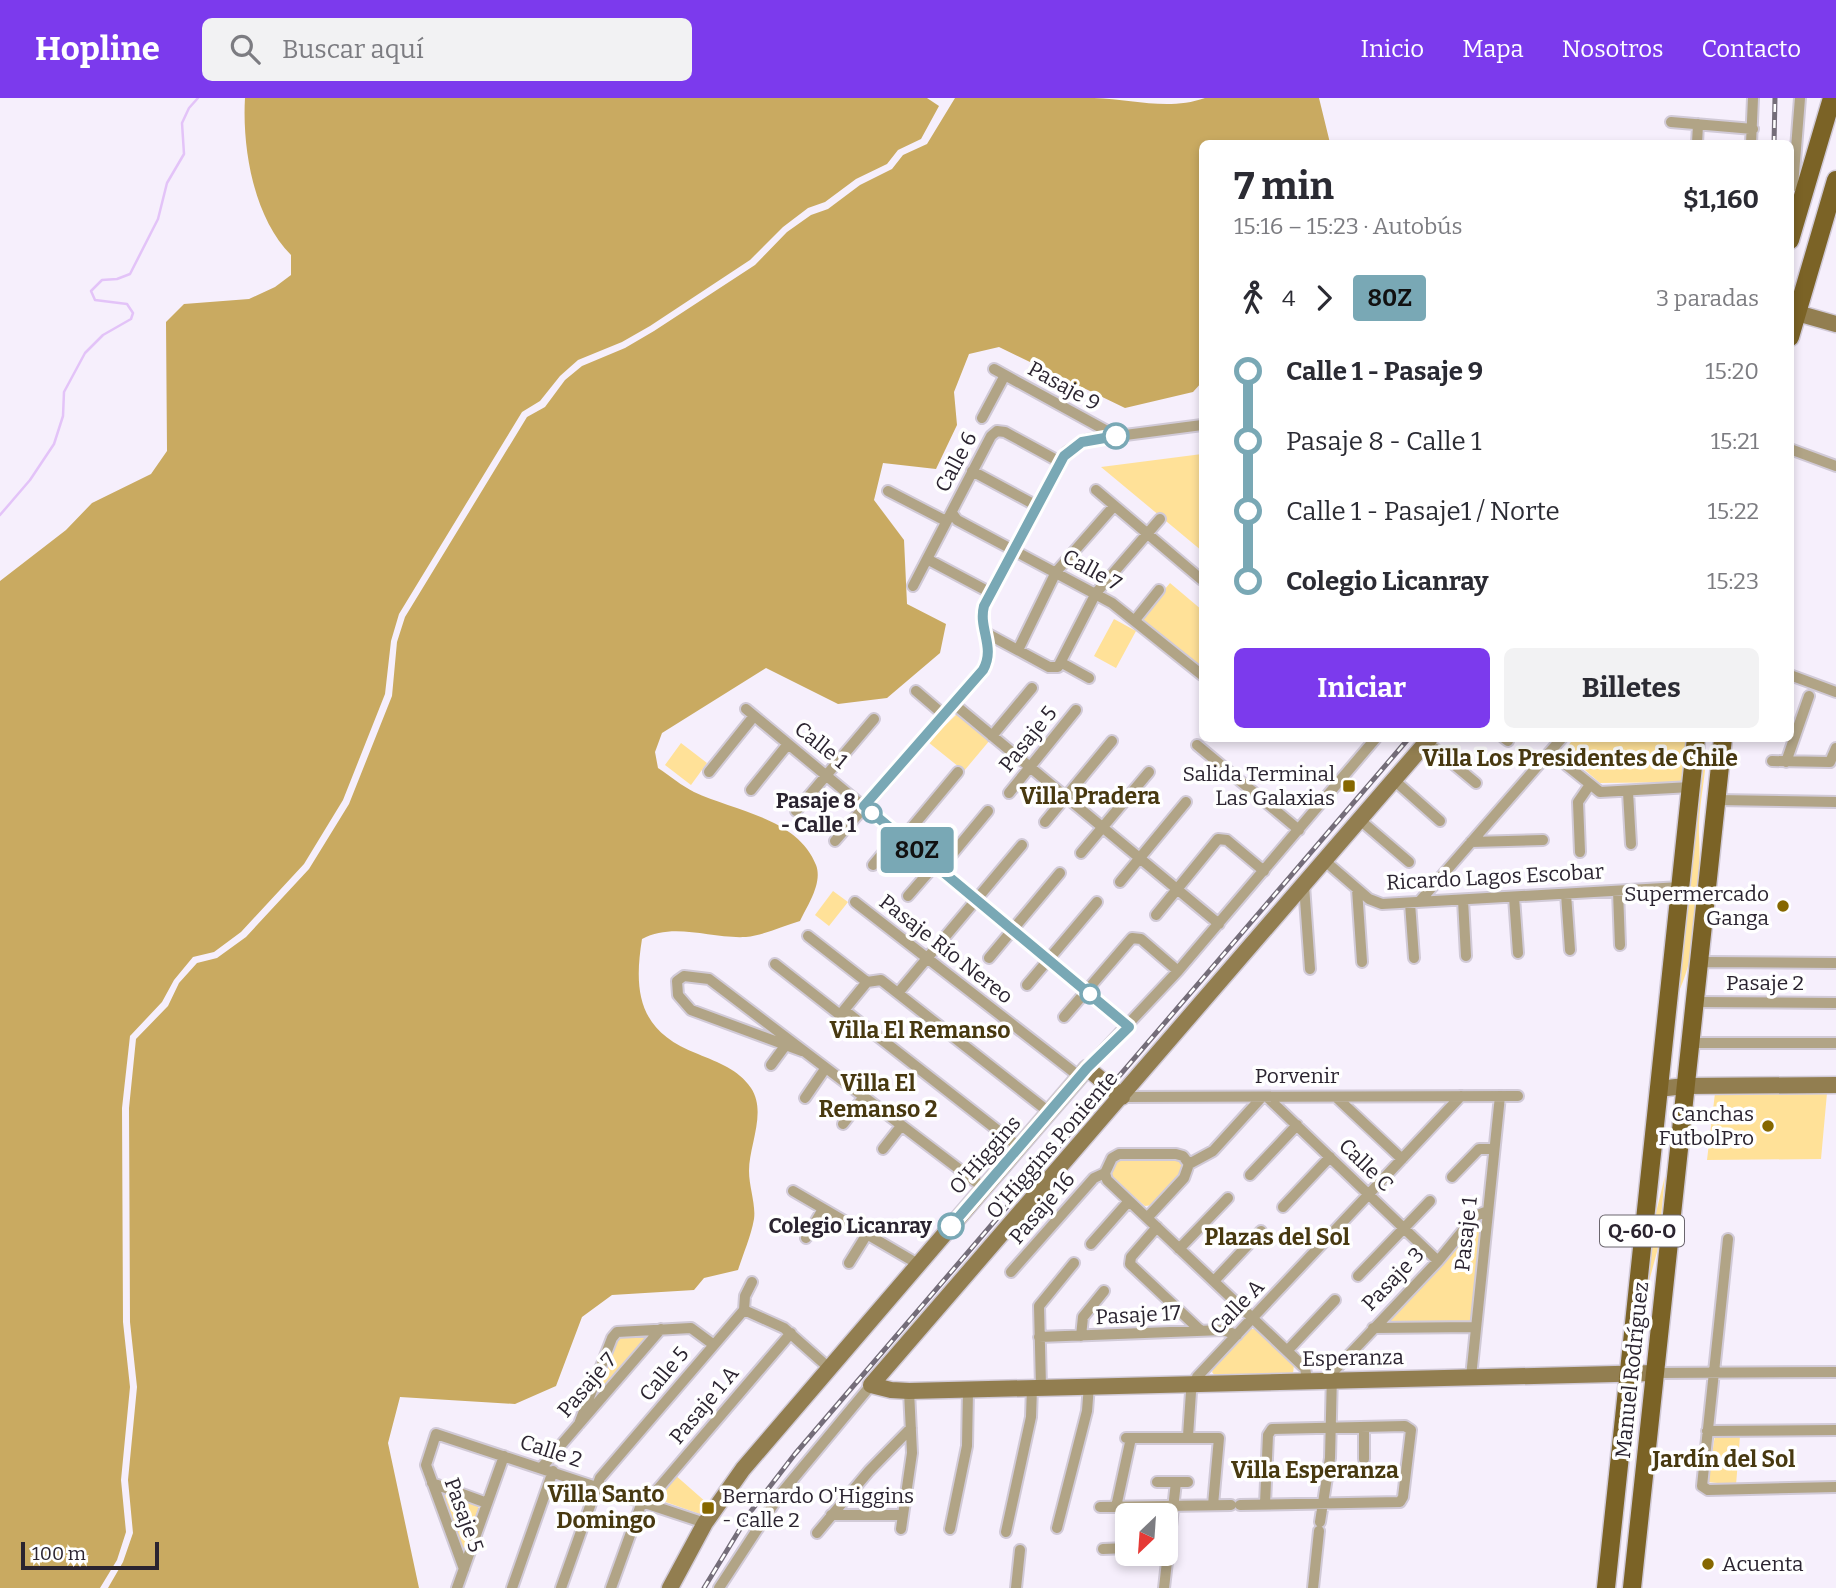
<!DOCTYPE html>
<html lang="es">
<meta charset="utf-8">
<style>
:root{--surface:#fff;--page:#f2f2f3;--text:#2b2b33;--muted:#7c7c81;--accent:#7c3aed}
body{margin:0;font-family:Bitter,serif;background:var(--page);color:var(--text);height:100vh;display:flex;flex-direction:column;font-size:26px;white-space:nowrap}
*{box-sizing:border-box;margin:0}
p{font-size:23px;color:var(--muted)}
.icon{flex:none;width:38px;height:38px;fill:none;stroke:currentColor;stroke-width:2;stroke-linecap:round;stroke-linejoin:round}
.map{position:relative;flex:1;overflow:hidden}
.side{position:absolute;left:1199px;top:42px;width:595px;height:602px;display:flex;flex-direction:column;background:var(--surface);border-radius:10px;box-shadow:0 4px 10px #0003}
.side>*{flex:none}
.badge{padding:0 14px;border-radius:5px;font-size:24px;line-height:46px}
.needle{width:46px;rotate:205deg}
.tools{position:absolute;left:1115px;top:1405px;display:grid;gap:14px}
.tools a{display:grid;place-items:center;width:63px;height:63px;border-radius:10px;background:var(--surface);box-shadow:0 4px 10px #0003;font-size:35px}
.scale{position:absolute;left:21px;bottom:18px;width:138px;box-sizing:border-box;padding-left:7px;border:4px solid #2b2430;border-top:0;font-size:19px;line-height:24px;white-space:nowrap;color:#2b2430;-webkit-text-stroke:5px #fff;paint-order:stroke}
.map>.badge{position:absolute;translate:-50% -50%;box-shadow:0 0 0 4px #fff}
.legs{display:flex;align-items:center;gap:10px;height:77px;padding:0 35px;font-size:23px}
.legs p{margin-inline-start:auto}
.summary{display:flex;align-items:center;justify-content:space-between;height:119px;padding:0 35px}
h1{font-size:38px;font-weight:700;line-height:52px}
.action{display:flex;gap:14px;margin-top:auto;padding:14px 35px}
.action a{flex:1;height:80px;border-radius:10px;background:var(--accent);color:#fff;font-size:28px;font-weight:700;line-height:80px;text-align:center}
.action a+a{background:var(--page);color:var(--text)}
ul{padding:0 35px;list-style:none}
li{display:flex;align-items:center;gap:24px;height:70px;font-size:26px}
li i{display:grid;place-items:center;width:10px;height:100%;margin:0 9px;background:currentColor}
li i::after{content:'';width:18px;height:18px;margin:-9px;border:5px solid;border-radius:50%;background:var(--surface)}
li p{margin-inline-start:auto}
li:first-child i{background:linear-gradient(#0000 50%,currentColor 0)}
li:last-child i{background:linear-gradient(currentColor 50%,#0000 0)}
header{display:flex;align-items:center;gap:42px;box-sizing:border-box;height:98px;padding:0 35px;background:var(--accent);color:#fff}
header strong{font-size:33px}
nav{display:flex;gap:38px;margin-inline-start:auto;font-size:24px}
.search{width:490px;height:63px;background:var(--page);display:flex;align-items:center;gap:18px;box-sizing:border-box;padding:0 24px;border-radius:10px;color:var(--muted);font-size:26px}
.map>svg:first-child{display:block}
.green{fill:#ffe198}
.forest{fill:#c9aa61}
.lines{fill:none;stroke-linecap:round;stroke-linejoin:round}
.stream{stroke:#e3c3f8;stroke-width:2.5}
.street-casing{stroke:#d1cad7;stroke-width:14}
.secondary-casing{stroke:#d1cad7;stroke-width:19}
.primary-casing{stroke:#d1cad7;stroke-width:21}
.street{stroke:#b1a486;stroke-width:10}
.secondary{stroke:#927e50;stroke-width:16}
.primary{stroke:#7b6326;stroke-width:18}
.rail-casing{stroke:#746d79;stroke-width:5}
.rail{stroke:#fff;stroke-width:2.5;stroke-dasharray:8;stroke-linecap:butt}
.line-1-casing{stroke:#fff;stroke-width:16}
.line-1{stroke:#79a8b5;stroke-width:10}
.stop-1-dot{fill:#fff;stroke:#79a8b5;stroke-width:3.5}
.poi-dot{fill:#866700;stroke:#fff;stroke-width:2.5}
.labels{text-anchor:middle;stroke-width:7;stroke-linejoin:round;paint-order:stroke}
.shield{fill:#fff;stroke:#6b666e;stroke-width:2}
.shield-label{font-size:19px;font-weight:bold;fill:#2b2430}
.street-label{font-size:21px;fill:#2b2430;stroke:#fff}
.poi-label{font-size:21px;fill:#2b2430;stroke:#fff;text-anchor:end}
.stop-label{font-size:21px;font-weight:bold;fill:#2b2430;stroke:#fff;text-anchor:end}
.neighbourhood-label{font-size:23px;font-weight:bold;fill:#483910;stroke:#fff}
</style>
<header>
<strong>Hopline</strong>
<div class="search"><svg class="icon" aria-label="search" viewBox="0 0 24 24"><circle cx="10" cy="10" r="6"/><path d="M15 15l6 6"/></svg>Buscar aquí</div>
<nav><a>Inicio</a><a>Mapa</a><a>Nosotros</a><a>Contacto</a></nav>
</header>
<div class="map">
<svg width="1836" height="1490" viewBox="0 0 1836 1490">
<rect width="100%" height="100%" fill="#f6effc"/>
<path class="green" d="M 1202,356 L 1202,453 L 1101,369 Z
M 1170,485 L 1202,512 L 1201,569 L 1141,520 Z
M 1114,521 L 1136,533 L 1116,570 L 1094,558 Z
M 958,615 L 990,642 L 964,673 L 928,644 Z
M 1573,641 L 1688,641 L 1684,684 L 1600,685 L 1564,654 Z
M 681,645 L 707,665 L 691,687 L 665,667 Z
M 1704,663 L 1706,663 C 1704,687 1698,714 1699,738 C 1701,784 1698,858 1677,897 Z
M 833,793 L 848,804 L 829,828 L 815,817 Z
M 1715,995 L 1827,995 L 1821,1061 L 1707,1062 Z
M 1122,1060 L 1180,1062 L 1184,1066 L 1183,1073 L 1153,1107 L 1145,1108 L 1112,1080 L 1111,1070 Z
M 1665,1078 L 1658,1150 L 1647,1191 L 1653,1127 Z
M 1482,1122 L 1471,1226 L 1385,1228 L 1383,1224 Z
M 1249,1231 L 1257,1231 L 1294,1266 L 1293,1276 L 1215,1278 L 1212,1274 L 1215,1268 Z
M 654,1233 L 589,1310 L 617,1237 Z
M 1715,1337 L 1740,1338 L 1736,1387 L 1708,1384 Z
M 674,1376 L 707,1405 L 700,1416 L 654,1400 Z
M 437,1390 L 480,1405 L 462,1457 Z"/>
<path class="forest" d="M 245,0 L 927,0 L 939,8 L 921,41 L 898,52 L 887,66 L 856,81 L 825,104 L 808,110 L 783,129 L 750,162 L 650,228 L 622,244 L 578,262 L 560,278 L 540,303 L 522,314 L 399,516 L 391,543 L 385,596 L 343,702 L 304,766 L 241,834 L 214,854 L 193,859 L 174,882 L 162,904 L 130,938 L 122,1010 L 123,1224 L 130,1289 L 121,1382 L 126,1434 L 117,1462 L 100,1490 L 0,1490 L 0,483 L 66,432 L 92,405 L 151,376 L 167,353 L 166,224 L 184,206 L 249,201 L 275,189 L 291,177 L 291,157 C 254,120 242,51 245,0 Z
M 955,0 C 1001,0 1048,0 1094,0 C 1132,1 1168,13 1205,0 L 1319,0 L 1330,45 L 1202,46 L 1202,284 L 1193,294 L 1125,310 L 999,249 L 969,256 L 954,294 L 957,327 L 936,371 L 883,365 L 874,402 L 904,442 L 907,506 L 946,526 L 940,555 L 887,600 L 838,606 L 766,570 L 662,635 L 655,654 L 658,670 C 670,678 682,688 694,694 C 734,713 798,720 816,767 C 823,785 807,808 800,823 C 783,828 764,837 746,839 C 711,841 674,824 642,841 C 633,897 640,934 698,956 C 719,965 738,971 751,990 C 767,1014 749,1047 749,1073 C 749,1089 756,1106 754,1121 C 751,1138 743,1156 738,1172 L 704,1180 L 694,1192 L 612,1197 L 582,1219 L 556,1288 L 515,1306 L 400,1299 L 388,1345 L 419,1490 L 108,1490 L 123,1464 L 133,1435 L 128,1382 L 137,1289 L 130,1224 L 129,1010 L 136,941 L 168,908 L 179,885 L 197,865 L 217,860 L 246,839 L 309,771 L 349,706 L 392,598 L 397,544 L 405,519 L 527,319 L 545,309 L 565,282 L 582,268 L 625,250 L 654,233 L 755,167 L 787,134 L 811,117 L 828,111 L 860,87 L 892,71 L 903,57 L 927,46 Z"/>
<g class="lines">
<path class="stream" d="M 0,417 L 30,382 L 54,346 L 63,318 L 64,294 L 85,255 L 103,237 L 131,221 L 133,215 L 127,206 L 95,202 L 91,193 L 102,182 L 117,181 L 130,176 L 158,121 L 167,85 L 184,56 L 182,25 L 189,10 L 198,0"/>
<g class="street-casing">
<path id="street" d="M 1671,24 L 1753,31
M 1697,46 L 1698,26
M 1751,46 L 1753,0
M 1793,88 L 1800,0
M 994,271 L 1116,338
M 982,320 L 1005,277
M 997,333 L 1005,334 L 1060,364
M 1790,351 L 1836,368
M 972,373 L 1037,408
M 1096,392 L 1202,482
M 888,393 L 946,423
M 952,415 L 957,422 L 1112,505 L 1202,577
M 927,461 L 991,495
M 913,488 L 991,338 L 997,333
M 1135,522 L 1159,492
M 986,535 L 1049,569 L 1058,569 L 1096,495 L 1160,421
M 1018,552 L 1056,474 L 1114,408
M 1062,565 L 1089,580
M 1790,577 L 1836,594
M 916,593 L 944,617
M 954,606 L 1219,826
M 746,611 L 1129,929
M 992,638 L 1032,590
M 1504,640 L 1508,643
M 1427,644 L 1476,685
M 1197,647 L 1299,732
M 1550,654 L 1600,694 L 1691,689
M 1772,663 L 1830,664 L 1836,650
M 1786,664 L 1809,598
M 709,674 L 754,618
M 1394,682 L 1440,723
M 751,692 L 788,646
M 1628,694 L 1631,746
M 1009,695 L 1076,612
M 1717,702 L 1836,704
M 796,713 L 874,621
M 1360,722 L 1409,764
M 1045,724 L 1112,643
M 903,740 L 958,674
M 835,743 L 983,572 C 996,549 978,531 984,508 L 1067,354 L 1087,342 L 1202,327
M 1471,744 L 1543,742
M 1580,754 L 1578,704 L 1589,688
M 1081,755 L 1149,674
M 1325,763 L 1369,801 L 1382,806 L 1681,789
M 873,767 L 898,737
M 940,771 L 988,713
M 1120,784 L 1186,704
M 1304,787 L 1310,871
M 1357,791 L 1362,864
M 1618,793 L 1620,847
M 1566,796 L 1570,852
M 908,798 L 935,767
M 1514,799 L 1518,855
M 1463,802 L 1466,858
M 855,804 L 1080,979
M 1419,804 L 1562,640
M 1410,805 L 1414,860
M 1156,817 L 1218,741 L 1227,742 L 1264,773
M 808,838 L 867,884
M 989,860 L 1060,775
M 775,866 L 840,917 L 867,884 L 881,882 L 1049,1014
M 1698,867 L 1705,864 L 1836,865
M 1027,887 L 1097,804
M 898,895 L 1022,747
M 1694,904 L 1836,905
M 844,912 L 1019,1049
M 1064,919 L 1132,840 L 1141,841 L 1178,873
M 1689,945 L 1836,945
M 802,953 L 691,912 L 678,897 L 677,883 L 684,878 L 709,881 L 984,1090
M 771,967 L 785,948
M 1087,970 L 1178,873 L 1376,640
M 1122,999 L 1518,998
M 1267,999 L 1438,1163
M 1336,999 L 1402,1061
M 805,1000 L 825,971
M 843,1026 L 863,1000
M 883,1051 L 901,1028
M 1189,1066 L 1213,1053 L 1262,999
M 1105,1075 L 1107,1082 L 1305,1270 L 1307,1282
M 1105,1075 L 1112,1060 L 1119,1056 L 1176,1056 L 1183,1058 L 1189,1066
M 1250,1077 L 1297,1027
M 1452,1079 L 1479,1051 L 1494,1051
M 793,1093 L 918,1166
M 1283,1109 L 1330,1059
M 1147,1120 L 1184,1080 L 1189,1066
M 1157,1129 L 1131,1159 L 1130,1166 L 1201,1233
M 806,1140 L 823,1111
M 1728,1141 L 1702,1388 L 1708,1392 L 1836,1389
M 1091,1146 L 1129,1103
M 1179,1151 L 1228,1100
M 849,1165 L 867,1136
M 1011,1174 L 1094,1080 L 1105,1075
M 1358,1178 L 1430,1103
M 1214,1183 L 1261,1133
M 744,1212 L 784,1230 L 829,1270
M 1373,1230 L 1476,1229
M 1081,1238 L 1083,1219 L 1104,1193
M 1039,1239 L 1223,1232 L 1237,1237
M 1287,1253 L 1335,1202
M 1655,1275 L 1836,1274
M 1471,1279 L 1500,998
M 1041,1289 L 1039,1208 L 1074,1165
M 579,1326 L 612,1240 L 617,1234 L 691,1230 L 714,1247
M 1364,1329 L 1364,1361
M 1707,1333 L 1836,1332
M 1188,1338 L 1191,1294 L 1197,1279 L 1461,998
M 1126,1340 L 1219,1340 L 1213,1407
M 542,1369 L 661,1231
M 1157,1384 L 1188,1384
M 432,1385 L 487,1405
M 646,1405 L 791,1235
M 1240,1407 L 1400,1404 L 1403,1399 L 1411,1332 L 1405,1328 L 1272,1331 L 1268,1337 L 1265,1406
M 1100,1409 L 1231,1407
M 1116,1409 L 1131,1340
M 831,1417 L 903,1417
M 1320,1424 L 1330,1360 L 1332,1275 L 1438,1163 L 1475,1118 L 1488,1113
M 1057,1430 L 1087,1313 L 1089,1287
M 901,1431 L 912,1355 L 909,1293
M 950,1431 L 967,1348 L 968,1292
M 1006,1434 L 1031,1319 L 1032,1289
M 817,1435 L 869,1373 L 911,1330
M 1103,1451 L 1127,1450
M 464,1471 L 426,1367 L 436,1336 L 705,1425
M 457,1490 L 504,1358
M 512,1490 L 553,1373
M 561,1490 L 600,1380 L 744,1212 L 745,1198 L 752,1184
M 611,1490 L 642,1404
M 719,1490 L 779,1398 L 871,1287
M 1016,1490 L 1020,1452
M 1164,1490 L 1176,1384
M 1313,1490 L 1319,1433"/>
</g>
<g class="secondary-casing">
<path id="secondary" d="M 1790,213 L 1836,226
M 1430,640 L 871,1287 L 891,1292 L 909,1293 L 1655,1275
M 1658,991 L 1685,988 L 1836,987
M 670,1490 L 705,1425 L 743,1371 L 1087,970 L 1122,999"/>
</g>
<g class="primary-casing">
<path id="primary" d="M 1790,142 L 1832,0
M 1790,239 L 1836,82
M 1606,1490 L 1696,640
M 1632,1490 L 1723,640"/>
</g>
<use href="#street" class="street"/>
<use href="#secondary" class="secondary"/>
<use href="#primary" class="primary"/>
<g class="rail-casing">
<path id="rail" d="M 1774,46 L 1775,0
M 704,1490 L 751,1413 L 795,1356 L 1409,640"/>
</g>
<use href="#rail" class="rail"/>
</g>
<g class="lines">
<g class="line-1-casing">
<path id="line-1" d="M 951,1128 L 1087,970 L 1129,929 L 864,708 L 983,572 C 996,549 978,531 984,508 L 1064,358 L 1082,344 L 1116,338"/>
</g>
<use href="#line-1" class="line-1"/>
</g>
<g class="stop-1-dot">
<circle cx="1116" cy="338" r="12"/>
<circle cx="872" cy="715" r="9"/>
<circle cx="1090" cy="896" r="9"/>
<circle cx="951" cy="1128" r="12"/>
</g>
<g class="poi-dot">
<rect x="1342" y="681" width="14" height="14" rx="3.5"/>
<circle cx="1783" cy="808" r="7"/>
<circle cx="1768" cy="1028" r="7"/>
<rect x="701" y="1403" width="14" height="14" rx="3.5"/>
<circle cx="1708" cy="1466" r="7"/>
</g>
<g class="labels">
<rect class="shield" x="1600" y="1117.5" width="84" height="31" rx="5"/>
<g class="shield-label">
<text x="1642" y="1140">Q-60-O</text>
</g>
<g class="street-label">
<text transform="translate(1064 288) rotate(29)" y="7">Pasaje 9</text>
<text transform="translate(956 364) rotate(-62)" y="7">Calle 6</text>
<text transform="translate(1092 472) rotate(29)" y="7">Calle 7</text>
<text transform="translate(1028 641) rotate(-51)" y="7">Pasaje 5</text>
<text transform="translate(821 647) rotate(39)" y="7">Calle 1</text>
<text transform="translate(1495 779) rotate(-3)" y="7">Ricardo Lagos Escobar</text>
<text transform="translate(946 851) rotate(38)" y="7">Pasaje Río Nereo</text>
<text x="1765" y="892">Pasaje 2</text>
<text x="1297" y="985">Porvenir</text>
<text transform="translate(1052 1047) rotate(-49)" y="7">O'Higgins Poniente</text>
<text transform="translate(985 1057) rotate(-49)" y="7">O'Higgins</text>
<text transform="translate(1366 1067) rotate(44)" y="7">Calle C</text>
<text transform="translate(1042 1110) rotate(-49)" y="7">Pasaje 16</text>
<text transform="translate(1466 1136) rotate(-84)" y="7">Pasaje 1</text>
<text transform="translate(1393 1181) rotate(-46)" y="7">Pasaje 3</text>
<text transform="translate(1237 1209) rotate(-46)" y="7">Calle A</text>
<text transform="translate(1138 1217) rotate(-3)" y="7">Pasaje 17</text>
<text transform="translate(1353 1260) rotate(-1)" y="7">Esperanza</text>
<text transform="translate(1632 1272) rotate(-84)" y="7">Manuel Rodríguez</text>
<text transform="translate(664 1276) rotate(-50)" y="7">Calle 5</text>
<text transform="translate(587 1287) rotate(-49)" y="7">Pasaje 7</text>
<text transform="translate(704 1307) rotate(-50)" y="7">Pasaje 1 A</text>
<text transform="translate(551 1353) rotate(18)" y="7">Calle 2</text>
<text transform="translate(464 1417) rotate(70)" y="7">Pasaje 5</text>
</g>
<g class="poi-label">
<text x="1335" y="683">Salida Terminal<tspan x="1335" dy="24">Las Galaxias</tspan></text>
<text x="1769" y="803">Supermercado<tspan x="1769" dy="24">Ganga</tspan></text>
<text x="1754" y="1023">Canchas<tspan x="1754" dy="24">FutbolPro</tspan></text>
<text x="722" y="1405" text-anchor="start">Bernardo O'Higgins<tspan x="722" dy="24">- Calle 2</tspan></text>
<text x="1722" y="1473" text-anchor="start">Acuenta</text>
</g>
<g class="stop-label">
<text x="856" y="710">Pasaje 8<tspan x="856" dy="24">- Calle 1</tspan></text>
<text x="932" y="1135">Colegio Licanray</text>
</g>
<g class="neighbourhood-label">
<text x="1580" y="668">Villa Los Presidentes de Chile</text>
<text x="1090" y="706">Villa Pradera</text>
<text x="920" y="940">Villa El Remanso</text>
<text x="878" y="993">Villa El<tspan x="878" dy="26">Remanso 2</tspan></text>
<text x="1277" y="1147">Plazas del Sol</text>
<text x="1724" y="1369">Jardín del Sol</text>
<text x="1315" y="1380">Villa Esperanza</text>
<text x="606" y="1404">Villa Santo<tspan x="606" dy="26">Domingo</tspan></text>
</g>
</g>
</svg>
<div class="tools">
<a><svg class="needle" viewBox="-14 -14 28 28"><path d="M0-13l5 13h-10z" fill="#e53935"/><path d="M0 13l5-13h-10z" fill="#7c7c81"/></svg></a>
</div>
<div class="scale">100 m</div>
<b class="badge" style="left:917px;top:752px;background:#79a8b5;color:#111">80Z</b>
<section class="side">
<div class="summary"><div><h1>7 min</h1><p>15:16 – 15:23 · Autobús</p></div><b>$1,160</b></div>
<div class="legs"><svg class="icon" aria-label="walk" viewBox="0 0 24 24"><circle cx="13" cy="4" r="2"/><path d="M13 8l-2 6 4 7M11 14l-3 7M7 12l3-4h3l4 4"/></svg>4<svg class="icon" aria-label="forward" viewBox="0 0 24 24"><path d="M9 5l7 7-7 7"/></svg><b class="badge" style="background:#79a8b5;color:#111">80Z</b><p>3 paradas</p></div>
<ul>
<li><i style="color:#79a8b5"></i><b>Calle 1 - Pasaje 9</b><p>15:20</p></li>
<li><i style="color:#79a8b5"></i><span>Pasaje 8 - Calle 1</span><p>15:21</p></li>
<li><i style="color:#79a8b5"></i><span>Calle 1 - Pasaje1 / Norte</span><p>15:22</p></li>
<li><i style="color:#79a8b5"></i><b>Colegio Licanray</b><p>15:23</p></li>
</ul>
<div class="action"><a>Iniciar</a><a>Billetes</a></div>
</section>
</div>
